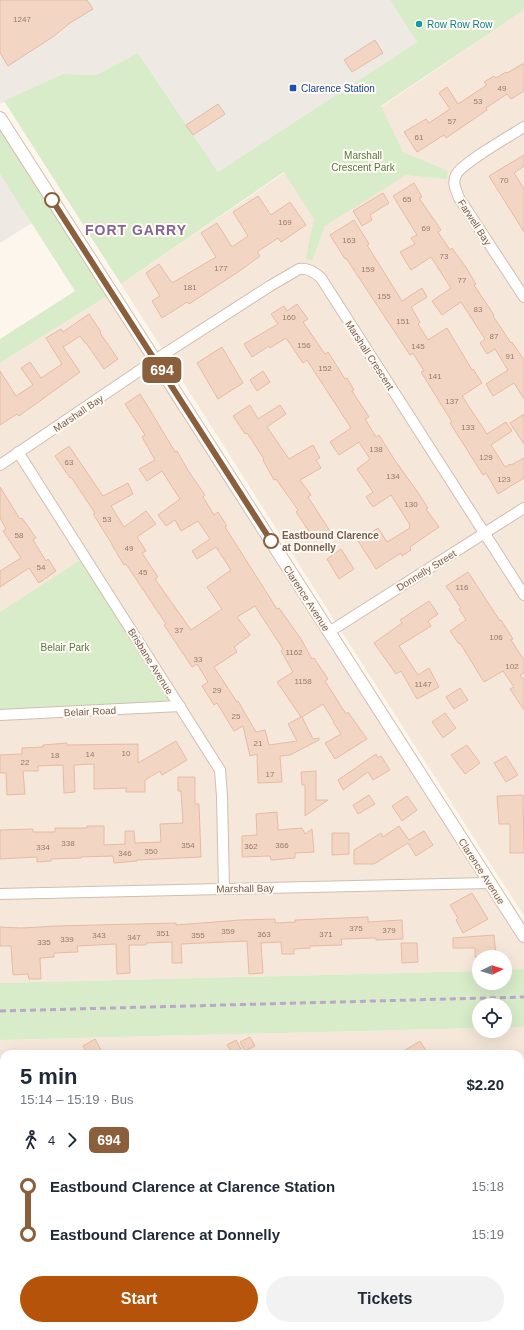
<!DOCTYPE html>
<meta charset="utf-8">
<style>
:root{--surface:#fff;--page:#f2f2f3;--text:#1f2937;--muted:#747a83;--accent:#b45309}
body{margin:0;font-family:Helvetica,sans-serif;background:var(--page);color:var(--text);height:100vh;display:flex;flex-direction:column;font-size:15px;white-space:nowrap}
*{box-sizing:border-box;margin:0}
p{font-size:13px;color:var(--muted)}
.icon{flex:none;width:22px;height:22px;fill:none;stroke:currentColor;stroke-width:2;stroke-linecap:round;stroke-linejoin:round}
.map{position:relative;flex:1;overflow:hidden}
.drawer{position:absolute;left:0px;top:1050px;width:524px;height:280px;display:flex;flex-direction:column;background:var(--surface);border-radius:12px 12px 0 0;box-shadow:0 4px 16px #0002}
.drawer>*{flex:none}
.badge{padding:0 8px;border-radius:6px;font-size:14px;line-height:26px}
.needle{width:26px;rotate:85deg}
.tools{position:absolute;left:472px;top:950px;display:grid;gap:8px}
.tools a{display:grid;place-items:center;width:40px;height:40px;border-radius:50%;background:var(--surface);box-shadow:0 4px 16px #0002;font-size:20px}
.map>.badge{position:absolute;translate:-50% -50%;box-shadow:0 0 0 2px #fff}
.legs{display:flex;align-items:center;gap:6px;height:44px;padding:0 20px;font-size:13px}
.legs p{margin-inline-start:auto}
.headline{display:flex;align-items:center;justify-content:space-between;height:68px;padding:0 20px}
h1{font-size:22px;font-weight:800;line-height:30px}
.action{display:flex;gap:8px;margin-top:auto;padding:8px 20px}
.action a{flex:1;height:46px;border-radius:24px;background:var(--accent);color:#fff;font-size:16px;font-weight:800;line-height:46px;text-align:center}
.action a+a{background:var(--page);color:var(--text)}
ul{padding:0 20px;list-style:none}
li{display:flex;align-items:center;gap:14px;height:48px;font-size:15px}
li i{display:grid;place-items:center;width:6px;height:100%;margin:0 5px;background:currentColor}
li i::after{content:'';width:10px;height:10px;margin:-5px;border:3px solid;border-radius:50%;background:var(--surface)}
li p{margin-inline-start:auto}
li:first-child i{background:linear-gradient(#0000 50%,currentColor 0)}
li:last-child i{background:linear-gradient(currentColor 50%,#0000 0)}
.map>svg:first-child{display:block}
.residential{fill:#f5e8da}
.industrial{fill:#efe9e4}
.education{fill:#f3e8fa}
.green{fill:#d8ecc9}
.building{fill:#f3d5c3;stroke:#e6bba3;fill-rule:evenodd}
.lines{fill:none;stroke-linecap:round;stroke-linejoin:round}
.minor-casing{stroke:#d1beb0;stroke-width:12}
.tertiary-casing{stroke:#d1beb0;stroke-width:14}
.minor{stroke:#fff;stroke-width:10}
.tertiary{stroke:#fff;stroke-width:12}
.rail{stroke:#b9a8c9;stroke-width:3;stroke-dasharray:6 4;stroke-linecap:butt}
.line-1-casing{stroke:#fff;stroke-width:9}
.line-1{stroke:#8b5e3c;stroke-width:6}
.culture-dot{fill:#0f9aa8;stroke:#fffaf3;stroke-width:1.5}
.transit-dot{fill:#1a4fb4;stroke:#fffaf3;stroke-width:1.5}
.stop-1-dot{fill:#fff;stroke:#8b5e3c;stroke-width:2}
.labels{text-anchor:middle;stroke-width:4;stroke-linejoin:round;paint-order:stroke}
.number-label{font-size:8px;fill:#987a6a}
.culture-label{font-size:10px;fill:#0d838f;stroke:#fffaf3;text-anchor:start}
.transit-label{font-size:10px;fill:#164399;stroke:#fffaf3;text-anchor:start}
.park-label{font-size:10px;fill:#537a41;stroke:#fffaf3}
.street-label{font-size:10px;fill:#7a5c4d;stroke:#fffaf3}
.stop-label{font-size:10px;font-weight:bold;fill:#7a5c4d;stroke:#fffaf3;text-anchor:start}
.district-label{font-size:14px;font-weight:bold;letter-spacing:1px;fill:#846695;stroke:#fffaf3}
</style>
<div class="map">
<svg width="524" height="1330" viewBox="0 0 524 1330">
<rect width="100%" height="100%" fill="#fdf6ec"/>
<path class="residential" d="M 524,10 L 524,916 L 331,615 L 121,284 Z
M 112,293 L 524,936 L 524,969 L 505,970 L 505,957 L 479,957 L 479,971 L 0,983 L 0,363 Z
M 524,1027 L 524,1330 L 108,1330 L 105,1326 L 520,1326 L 520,1054 L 4,1054 L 4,1169 L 0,1163 L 0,1040 L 479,1028 L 479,1031 L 505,1031 L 505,1028 Z"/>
<path class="industrial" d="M 0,0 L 390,0 L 417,42 L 218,172 L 138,53 L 96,75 L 63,74 L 0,104 Z
M 0,174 L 32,223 L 0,243 Z"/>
<path class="education" d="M 4,1315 L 4,1326 L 105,1326 L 108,1330 L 0,1330 L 0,1317 Z"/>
<path class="green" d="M 390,0 L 524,0 L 524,10 L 381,106 L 403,152 L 448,171 L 447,179 L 406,175 L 325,226 L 312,261 L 306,259 L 314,219 L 284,172 L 121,284 L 4,101 L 63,74 L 96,75 L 138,53 L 218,172 L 417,42 Z
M 0,118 L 112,293 L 0,363 L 0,339 L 75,291 L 0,174 Z
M 85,557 L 180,706 L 0,715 L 0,612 Z
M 524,969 L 524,1027 L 505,1028 L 505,1005 L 479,1005 L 479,1028 L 0,1040 L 0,983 L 479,971 L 479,983 L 505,983 L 505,970 Z
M 0,1163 L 4,1169 L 4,1315 L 0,1317 Z"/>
<path class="building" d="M 0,0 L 87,0 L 93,9 L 70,23 L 54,36 L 8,66 L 0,53 Z
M 375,40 L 383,53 L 352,72 L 344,60 Z
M 524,63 L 524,91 L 511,99 L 507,94 L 486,108 L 487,110 L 446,138 L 444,135 L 417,152 L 404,132 L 426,119 L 429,123 L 450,109 L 439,93 L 447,87 L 458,104 L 487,85 L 484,82 L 494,76 L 496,78 L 506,72 L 507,73 Z
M 218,104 L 225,114 L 193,135 L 186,125 Z
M 524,155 L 524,166 L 514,173 L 524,189 L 524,232 L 489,176 Z
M 414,183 L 422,197 L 419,198 L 441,230 L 438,232 L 450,250 L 452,248 L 465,266 L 476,284 L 474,285 L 494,315 L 493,316 L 511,343 L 512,342 L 524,360 L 524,399 L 514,383 L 493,396 L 486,384 L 508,370 L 495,349 L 487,354 L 480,343 L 485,339 L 461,302 L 442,315 L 432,301 L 451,288 L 431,257 L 411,270 L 400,252 L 415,244 L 411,238 L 417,235 L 393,196 Z
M 383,193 L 389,203 L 373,213 L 370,215 L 372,220 L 362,226 L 353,211 Z
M 258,196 L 271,215 L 290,202 L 306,225 L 281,242 L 278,238 L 257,252 L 260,256 L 238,272 L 189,304 L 187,302 L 162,318 L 152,301 L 160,296 L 146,273 L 159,264 L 172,283 L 216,257 L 201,233 L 217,223 L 232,247 L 248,236 L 233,212 Z
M 354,220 L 369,244 L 367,245 L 402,301 L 422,288 L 427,297 L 411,307 L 420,322 L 418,324 L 428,340 L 447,328 L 472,370 L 473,369 L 482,383 L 462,396 L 487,434 L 506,422 L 512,431 L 491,445 L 505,467 L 510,464 L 511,465 L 524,458 L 524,478 L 498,494 L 486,473 L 483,475 L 450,423 L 452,422 L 421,372 L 424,371 L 413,353 L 410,355 L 346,258 L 345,259 L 330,235 Z
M 297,304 L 308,319 L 303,322 L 325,354 L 328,352 L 345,379 L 347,378 L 354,390 L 352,391 L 369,417 L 365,419 L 376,437 L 379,435 L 394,459 L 419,494 L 428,508 L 426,509 L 439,527 L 410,547 L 411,550 L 402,556 L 401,553 L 376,569 L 358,541 L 378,528 L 387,542 L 410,528 L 409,526 L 410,525 L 391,495 L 373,507 L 366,497 L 373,492 L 357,469 L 370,459 L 359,442 L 339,455 L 330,442 L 351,428 L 307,360 L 303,363 L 286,338 L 270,348 L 269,346 L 252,357 L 244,344 L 278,324 L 271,314 L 284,306 L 287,311 Z
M 89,314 L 101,332 L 100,333 L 118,359 L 104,369 L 86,343 L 85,343 L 80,336 L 63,347 L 80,372 L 19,416 L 17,414 L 0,425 L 0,371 L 16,396 L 33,385 L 21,368 L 30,362 L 41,378 L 62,364 L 46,338 L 61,329 L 63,332 Z
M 222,347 L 243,383 L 218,399 L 197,363 Z
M 263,371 L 270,382 L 257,391 L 250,380 Z
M 140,394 L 153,415 L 175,452 L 177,451 L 189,472 L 205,495 L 203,497 L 214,515 L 218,512 L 227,526 L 225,527 L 277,609 L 279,608 L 301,639 L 312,659 L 314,658 L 328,679 L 325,681 L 346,714 L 348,712 L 367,739 L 335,759 L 325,743 L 341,734 L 333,722 L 334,722 L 323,704 L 302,717 L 313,739 L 319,738 L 319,740 L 290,755 L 280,756 L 282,782 L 258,783 L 257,754 L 250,756 L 243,726 L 234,731 L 217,703 L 214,705 L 202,686 L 208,682 L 197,664 L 192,667 L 164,625 L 166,624 L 126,564 L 124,565 L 112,545 L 112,544 L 93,514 L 95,513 L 71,477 L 70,478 L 55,456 L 69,446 L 103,496 L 128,483 L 133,494 L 111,506 L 124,527 L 146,511 L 156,524 L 137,537 L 146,551 L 142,553 L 158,577 L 155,579 L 191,630 L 222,609 L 207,587 L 231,570 L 216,547 L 197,559 L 192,551 L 210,539 L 198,521 L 181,531 L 175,520 L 166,526 L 158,515 L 180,499 L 162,471 L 147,481 L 139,469 L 155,460 L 142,437 L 145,435 L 125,404 ZM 255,606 L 283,649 L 281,651 L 293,672 L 277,682 L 301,717 L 288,724 L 297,741 L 269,745 L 265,730 L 256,732 L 238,701 L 237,702 L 214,667 L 237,652 L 234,647 L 250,635 L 237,617 Z
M 250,405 L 258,419 L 280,405 L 286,414 L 267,427 L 289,459 L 313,445 L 320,458 L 316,460 L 321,468 L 300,480 L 311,495 L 308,497 L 330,531 L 315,540 L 296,512 L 298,510 L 276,479 L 274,480 L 263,460 L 264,459 L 247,433 L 245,434 L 233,416 Z
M 524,414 L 524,444 L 510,423 Z
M 0,487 L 20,519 L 22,518 L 36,538 L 33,540 L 46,561 L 48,559 L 56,571 L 39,583 L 29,568 L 0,587 L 0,571 L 21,558 L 3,531 L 6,529 L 0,518 Z
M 341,549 L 354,569 L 339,579 L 327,559 Z
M 468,572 L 500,621 L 501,620 L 513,639 L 511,640 L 524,660 L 524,673 L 520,675 L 524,680 L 524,710 L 510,689 L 514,687 L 503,671 L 484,682 L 460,643 L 459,644 L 450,631 L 466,620 L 459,609 L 461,608 L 446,586 Z
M 429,601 L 438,614 L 428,621 L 431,626 L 399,646 L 418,675 L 429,668 L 439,687 L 417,699 L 401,671 L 396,674 L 374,643 L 402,623 L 400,620 Z
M 460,688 L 468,700 L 454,709 L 446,697 Z
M 445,713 L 456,728 L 443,738 L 432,722 Z
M 176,741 L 187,760 L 162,775 L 160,771 L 145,780 L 145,792 L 126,792 L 126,788 L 94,789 L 94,764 L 74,765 L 75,792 L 64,793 L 63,765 L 38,766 L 38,771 L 23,771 L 25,794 L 7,795 L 6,773 L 0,773 L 0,755 L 22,754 L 22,748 L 43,747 L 43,745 L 67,743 L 67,745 L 138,744 L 138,763 Z
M 467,745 L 480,763 L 465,774 L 451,755 Z
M 376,754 L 378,758 L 381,756 L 390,770 L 373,780 L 368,772 L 343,790 L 338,780 Z
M 506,756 L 518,775 L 506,782 L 494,763 Z
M 316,771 L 316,800 L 328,800 L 305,816 L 305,785 L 302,785 L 301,772 Z
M 178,777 L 195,777 L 195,804 L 199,804 L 201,857 L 137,860 L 137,861 L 114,863 L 113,856 L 81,857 L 81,858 L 51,859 L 51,861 L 37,862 L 37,857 L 0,859 L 0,830 L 33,829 L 33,832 L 55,832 L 55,828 L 87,828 L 87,826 L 104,826 L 104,845 L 125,844 L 125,831 L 134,831 L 135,843 L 161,842 L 160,824 L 183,823 L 181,791 L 178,791 Z
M 369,795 L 375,804 L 358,814 L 353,805 Z
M 523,795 L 524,853 L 510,853 L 510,824 L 499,824 L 497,796 Z
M 407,796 L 417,810 L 402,821 L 392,806 Z
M 277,812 L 278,830 L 302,828 L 305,834 L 312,829 L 314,852 L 295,853 L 295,858 L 271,860 L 270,856 L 242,857 L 242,836 L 257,835 L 256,814 Z
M 399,826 L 409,840 L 424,831 L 433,845 L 416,856 L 408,843 L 374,864 L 354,864 L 354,850 L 381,833 L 383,837 Z
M 332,833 L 349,833 L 349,854 L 332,855 Z
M 472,893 L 488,919 L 463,933 L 456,920 L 458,918 L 450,905 Z
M 368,917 L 368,922 L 402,920 L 403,939 L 376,940 L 376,938 L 341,939 L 342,945 L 310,946 L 310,948 L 294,949 L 294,954 L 282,954 L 281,942 L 261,943 L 263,973 L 249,974 L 247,941 L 181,944 L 182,963 L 172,963 L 172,942 L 146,943 L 146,945 L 129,945 L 130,973 L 117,974 L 116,944 L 77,946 L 78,952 L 54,953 L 54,957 L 40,958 L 41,979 L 29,979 L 28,974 L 13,975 L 11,946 L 0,946 L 0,927 L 21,928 L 57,926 L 176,923 L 176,925 L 240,920 L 275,919 L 275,923 L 295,922 L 295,920 Z
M 494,935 L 496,957 L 475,957 L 475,948 L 453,948 L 453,938 Z
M 401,943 L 417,943 L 418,962 L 402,963 Z
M 250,1037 L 255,1046 L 245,1051 L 240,1042 Z
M 95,1039 L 101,1050 L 94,1054 L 88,1054 L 83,1046 Z
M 236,1040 L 241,1049 L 233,1054 L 227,1045 Z
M 420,1041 L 428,1054 L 399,1054 Z"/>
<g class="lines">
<g class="minor-casing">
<path id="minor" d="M 524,127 C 511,135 461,164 456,175 C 452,183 456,190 459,198 L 524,297
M 18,452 L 220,770 L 222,796 L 224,889
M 0,465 L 155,360 L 270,286 L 299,269 C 308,268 314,272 321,278 L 524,595
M 329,632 L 524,508
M 0,715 L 180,706
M 0,894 L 489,883
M 520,1111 L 524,1111
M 0,1124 L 4,1124
M 520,1224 L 524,1230
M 203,1326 L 206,1330
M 393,1326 L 396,1330"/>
</g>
<g class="tertiary-casing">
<path id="tertiary" d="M 0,118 L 524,936"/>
</g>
<use href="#minor" class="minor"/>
<use href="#tertiary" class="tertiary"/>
<path class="rail" d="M 0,1011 L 524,997"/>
</g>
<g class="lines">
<g class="line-1-casing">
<path id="line-1" d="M 52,200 L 271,541"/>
</g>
<use href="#line-1" class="line-1"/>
</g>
<circle class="culture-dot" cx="419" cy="24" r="4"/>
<rect class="transit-dot" x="289" y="84" width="8" height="8" rx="2"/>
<g class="stop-1-dot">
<circle cx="52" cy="200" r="7"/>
<circle cx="271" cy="541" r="7"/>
</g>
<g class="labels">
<g class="number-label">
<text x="22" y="22">1247</text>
<text x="502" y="91">49</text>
<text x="478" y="104">53</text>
<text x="452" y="124">57</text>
<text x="419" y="140">61</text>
<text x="504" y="183">70</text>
<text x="407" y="202">65</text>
<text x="285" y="225">169</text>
<text x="426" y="231">69</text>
<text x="349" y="243">163</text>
<text x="444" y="259">73</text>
<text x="221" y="271">177</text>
<text x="368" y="272">159</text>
<text x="462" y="283">77</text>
<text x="190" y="290">181</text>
<text x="384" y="299">155</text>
<text x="478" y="312">83</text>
<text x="289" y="320">160</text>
<text x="403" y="324">151</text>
<text x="494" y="339">87</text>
<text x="304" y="348">156</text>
<text x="418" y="349">145</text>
<text x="510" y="359">91</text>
<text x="325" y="371">152</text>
<text x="435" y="379">141</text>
<text x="452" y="404">137</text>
<text x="468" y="430">133</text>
<text x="376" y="452">138</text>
<text x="486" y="460">129</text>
<text x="69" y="465">63</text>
<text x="393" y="479">134</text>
<text x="504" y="482">123</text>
<text x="411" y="507">130</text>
<text x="107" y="522">53</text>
<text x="19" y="538">58</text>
<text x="129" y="551">49</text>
<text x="41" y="570">54</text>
<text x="143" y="575">45</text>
<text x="462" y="590">116</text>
<text x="179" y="633">37</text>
<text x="496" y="640">106</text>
<text x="294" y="655">1162</text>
<text x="198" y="662">33</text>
<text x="512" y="669">102</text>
<text x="303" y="684">1158</text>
<text x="423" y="687">1147</text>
<text x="217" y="693">29</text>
<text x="236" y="719">25</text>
<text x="258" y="746">21</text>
<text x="126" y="756">10</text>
<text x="90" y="757">14</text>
<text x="55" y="758">18</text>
<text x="25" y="765">22</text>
<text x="270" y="777">17</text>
<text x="68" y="846">338</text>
<text x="188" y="848">354</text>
<text x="282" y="848">366</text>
<text x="251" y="849">362</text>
<text x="43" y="850">334</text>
<text x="151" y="854">350</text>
<text x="125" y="856">346</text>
<text x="356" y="931">375</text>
<text x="389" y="933">379</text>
<text x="228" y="934">359</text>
<text x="163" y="936">351</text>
<text x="264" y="937">363</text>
<text x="326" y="937">371</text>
<text x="99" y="938">343</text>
<text x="198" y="938">355</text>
<text x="134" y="940">347</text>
<text x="67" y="942">339</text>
<text x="44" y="945">335</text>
</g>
<g class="culture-label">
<text x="427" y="28">Row Row Row</text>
</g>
<g class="transit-label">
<text x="301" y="92">Clarence Station</text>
</g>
<g class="park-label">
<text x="363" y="159">Marshall<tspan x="363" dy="12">Crescent Park</tspan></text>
<text x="65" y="651">Belair Park</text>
</g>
<g class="street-label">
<text transform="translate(475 222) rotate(57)" y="4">Farwell Bay</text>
<text transform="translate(370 355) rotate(57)" y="4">Marshall Crescent</text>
<text transform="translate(78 413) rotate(-34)" y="4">Marshall Bay</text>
<text transform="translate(426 570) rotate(-32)" y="4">Donnelly Street</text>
<text transform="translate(307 598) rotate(57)" y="4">Clarence Avenue</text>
<text transform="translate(151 661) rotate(58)" y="4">Brisbane Avenue</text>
<text transform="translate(90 711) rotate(-3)" y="4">Belair Road</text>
<text transform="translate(482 871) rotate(57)" y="4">Clarence Avenue</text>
<text transform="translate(245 888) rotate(-1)" y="4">Marshall Bay</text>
</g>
<g class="stop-label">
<text x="282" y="539">Eastbound Clarence<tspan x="282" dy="12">at Donnelly</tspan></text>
</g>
<g class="district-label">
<text x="136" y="235">FORT GARRY</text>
</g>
</g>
</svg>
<div class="tools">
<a><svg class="needle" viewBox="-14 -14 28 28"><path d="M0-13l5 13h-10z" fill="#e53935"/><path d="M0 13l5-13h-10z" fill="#747a83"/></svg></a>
<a><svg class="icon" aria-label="locate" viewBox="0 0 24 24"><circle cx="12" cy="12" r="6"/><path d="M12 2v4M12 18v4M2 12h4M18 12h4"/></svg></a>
</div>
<b class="badge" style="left:162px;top:370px;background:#8b5e3c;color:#fff">694</b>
<section class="drawer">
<div class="headline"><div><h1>5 min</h1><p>15:14 – 15:19 · Bus</p></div><b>$2.20</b></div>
<div class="legs"><svg class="icon" aria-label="walk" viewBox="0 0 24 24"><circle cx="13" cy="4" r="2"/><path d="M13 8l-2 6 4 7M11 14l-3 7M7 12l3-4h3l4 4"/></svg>4<svg class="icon" aria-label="forward" viewBox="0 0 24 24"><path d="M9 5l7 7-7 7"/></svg><b class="badge" style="background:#8b5e3c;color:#fff">694</b></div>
<ul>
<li><i style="color:#8b5e3c"></i><b>Eastbound Clarence at Clarence Station</b><p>15:18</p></li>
<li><i style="color:#8b5e3c"></i><b>Eastbound Clarence at Donnelly</b><p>15:19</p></li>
</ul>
<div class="action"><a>Start</a><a>Tickets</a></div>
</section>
</div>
